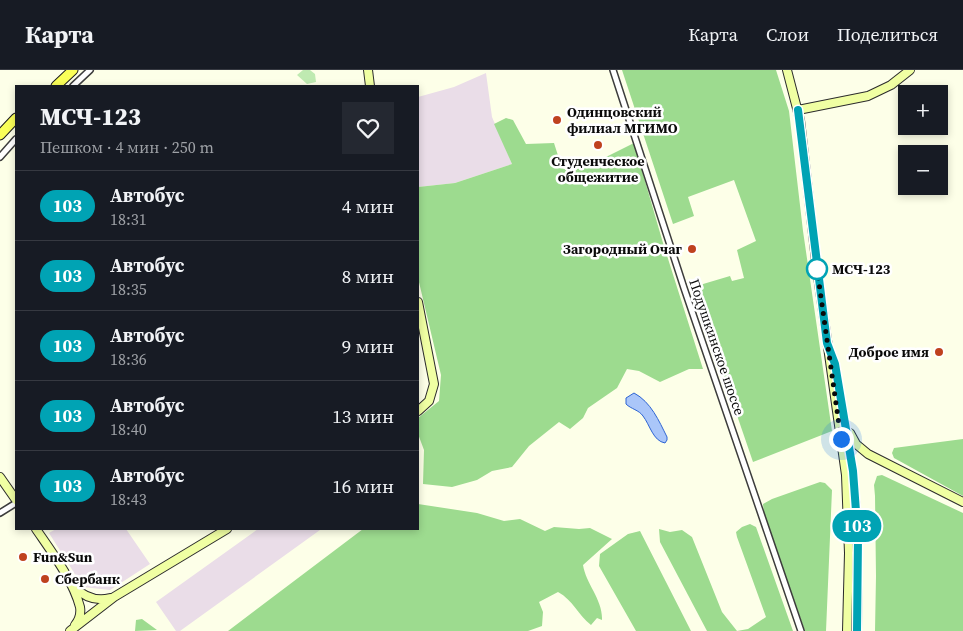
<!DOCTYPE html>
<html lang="ru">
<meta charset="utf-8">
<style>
:root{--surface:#171b24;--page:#242831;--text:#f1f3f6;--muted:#9ea1a6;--line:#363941}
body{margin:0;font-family:"Source Serif 4",serif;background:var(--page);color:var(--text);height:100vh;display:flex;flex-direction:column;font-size:19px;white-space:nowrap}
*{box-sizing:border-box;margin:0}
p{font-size:16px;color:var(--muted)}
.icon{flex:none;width:28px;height:28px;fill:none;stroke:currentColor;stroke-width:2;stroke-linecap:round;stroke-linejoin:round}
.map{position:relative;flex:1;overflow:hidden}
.panel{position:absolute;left:15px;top:15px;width:404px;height:445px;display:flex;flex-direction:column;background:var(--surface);border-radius:0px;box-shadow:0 2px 8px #0003}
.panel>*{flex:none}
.badge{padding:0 10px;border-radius:16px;font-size:18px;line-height:32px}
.controls{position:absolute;left:898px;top:15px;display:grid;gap:10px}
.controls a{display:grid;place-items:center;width:50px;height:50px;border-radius:0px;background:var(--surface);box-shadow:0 2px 8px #0003;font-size:25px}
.you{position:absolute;width:25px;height:25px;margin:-12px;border:4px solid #fff;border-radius:50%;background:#1a73e8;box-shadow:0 0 0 8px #1a73e833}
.map>.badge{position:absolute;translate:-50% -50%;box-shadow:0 0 0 2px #fff}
.round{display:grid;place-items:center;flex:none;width:52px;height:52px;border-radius:0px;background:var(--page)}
.summary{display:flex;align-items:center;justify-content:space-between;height:85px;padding:0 25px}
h1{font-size:24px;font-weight:800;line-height:38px}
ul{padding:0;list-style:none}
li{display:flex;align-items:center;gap:15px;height:70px;padding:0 25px;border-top:1px solid var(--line)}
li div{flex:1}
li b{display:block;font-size:19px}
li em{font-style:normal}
li .badge{min-width:55px;font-weight:700;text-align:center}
header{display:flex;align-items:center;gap:30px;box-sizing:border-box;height:70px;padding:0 25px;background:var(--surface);border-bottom:1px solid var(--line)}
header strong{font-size:24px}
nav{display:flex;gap:28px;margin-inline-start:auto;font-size:18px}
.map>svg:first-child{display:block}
.industrial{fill:#eadde8}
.green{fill:#bfeab1}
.forest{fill:#9ddb8f}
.water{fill:#aac6f9;stroke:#2e64d2}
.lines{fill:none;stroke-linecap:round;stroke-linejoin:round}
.street-casing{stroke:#3d3d3d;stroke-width:8}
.secondary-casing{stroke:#2c2c2c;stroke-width:10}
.primary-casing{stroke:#1b1b1b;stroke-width:11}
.street{stroke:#fff;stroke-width:5}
.secondary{stroke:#f0ffa3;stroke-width:8}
.primary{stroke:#faff58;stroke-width:9}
.line-casing{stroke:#fff;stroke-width:11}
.line{stroke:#00a3b4;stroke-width:8}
.walk{stroke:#0a0a0a;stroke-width:5;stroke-dasharray:0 9}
.poi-dot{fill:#bf421e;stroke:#fff;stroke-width:2}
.stop-dot{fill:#fff;stroke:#00a3b4;stroke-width:2.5}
.labels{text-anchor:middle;stroke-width:5;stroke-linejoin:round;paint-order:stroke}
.poi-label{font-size:14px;font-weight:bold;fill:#0a0a0a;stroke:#fff;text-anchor:start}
.stop-label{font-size:14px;font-weight:bold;fill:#0a0a0a;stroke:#fff;text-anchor:start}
.street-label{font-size:14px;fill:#0a0a0a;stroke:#fff}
</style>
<header>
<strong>Карта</strong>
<nav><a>Карта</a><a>Слои</a><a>Поделиться</a></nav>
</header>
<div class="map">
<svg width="963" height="561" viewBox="0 0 963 561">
<rect width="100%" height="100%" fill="#fdffe8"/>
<path class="industrial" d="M 486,3 L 492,47 L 512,94 L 455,113 L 418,117 L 418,27 L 454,17 Z
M 56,459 L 126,459 L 150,494 L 110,520 L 83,517 L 49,463 Z
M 258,459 L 319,459 L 320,460 L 180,561 L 176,561 L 156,532 Z"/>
<path class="green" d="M 303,0 L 310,0 L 315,4 L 316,12 L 307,14 L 297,5 Z"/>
<path class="forest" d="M 622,0 L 776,0 L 789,41 L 803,161 L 832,361 L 753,392 L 693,217 L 730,206 L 732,211 L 744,208 L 737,180 L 756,171 L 734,110 L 688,127 L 694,146 L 673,154 Z
M 506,48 L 513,50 L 526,74 L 554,73 L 562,98 L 569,101 L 588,96 L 634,73 L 663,173 L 703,299 L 689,299 L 660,312 L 639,301 L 627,299 L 617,318 L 588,338 L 583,348 L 570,359 L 559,352 L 529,376 L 512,397 L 492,401 L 477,410 L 452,417 L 423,414 L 424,380 L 418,364 L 418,348 L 439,331 L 441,305 L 418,208 L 418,117 L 455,113 L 512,94 L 494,54 Z
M 963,369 L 963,426 L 894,388 L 892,383 L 894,378 Z
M 882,405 L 963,443 L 963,561 L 875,561 L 876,506 L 875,426 L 874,415 L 877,406 Z
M 820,412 L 825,413 L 832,420 L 826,561 L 805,561 L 764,444 L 763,434 L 772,429 Z
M 418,434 L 477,443 L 504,451 L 520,449 L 545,461 L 554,457 L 579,459 L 590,458 L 612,469 L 583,495 C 586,514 603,530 602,550 L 597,548 L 591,555 C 578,545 573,530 558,522 L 539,532 L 543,542 L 542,556 L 528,561 L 228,561 L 363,459 L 418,459 Z
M 750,454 L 756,457 L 793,561 L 707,561 L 660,472 L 659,459 L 670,462 L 682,460 L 692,467 L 722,542 L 737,561 L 748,559 L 766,547 L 737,467 L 736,462 L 742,457 Z
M 640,461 L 691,561 L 636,561 L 599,496 L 600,484 L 628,464 Z
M 142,549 L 157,560 L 135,561 L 136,550 Z"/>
<path class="water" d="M 634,323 C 651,332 659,351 667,367 L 667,370 L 665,373 C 653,371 650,355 643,346 C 639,340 631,339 626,334 L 626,328 Z"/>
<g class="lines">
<g class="street-casing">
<path id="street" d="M 613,0 L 684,218 L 801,561
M 73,16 L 90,0
M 0,87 L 16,69
M 0,443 L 16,433"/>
</g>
<g class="secondary-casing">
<path id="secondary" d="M 368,0 L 370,16
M 787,0 L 800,50 L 817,199 L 846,405 L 849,483 L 847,561
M 798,40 L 868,26 L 891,15 L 910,0
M 418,232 L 434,314 L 429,331 L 418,341
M 834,292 L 854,418 L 858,467 L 857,561
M 850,363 L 856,374 L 868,384 L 963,432
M 0,407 L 16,430
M 36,459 C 51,481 73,510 80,537 C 81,543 79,550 75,555
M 73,516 C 83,526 95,532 110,528
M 70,561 L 114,527 L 227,459"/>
</g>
<g class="primary-casing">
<path id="primary" d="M 56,16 L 73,0
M 0,65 L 16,48"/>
</g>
<use href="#street" class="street"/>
<use href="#secondary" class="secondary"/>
<use href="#primary" class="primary"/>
</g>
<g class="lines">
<g class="line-casing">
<path id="line" d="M 798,40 L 827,273 L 835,294 L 853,401 L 858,468 L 857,561"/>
</g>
<use href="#line" class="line"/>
<path class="walk" d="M 817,199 L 841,369"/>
</g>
<g class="poi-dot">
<circle cx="557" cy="50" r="5"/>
<circle cx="598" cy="75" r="5"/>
<circle cx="692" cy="179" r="5"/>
<circle cx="939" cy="282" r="5"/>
<circle cx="23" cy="487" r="5"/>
<circle cx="45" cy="509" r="5"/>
</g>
<circle class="stop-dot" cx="817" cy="199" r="10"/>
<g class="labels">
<g class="poi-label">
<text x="567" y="47">Одинцовский<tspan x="567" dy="16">филиал МГИМО</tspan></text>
<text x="598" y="96" text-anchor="middle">Студенческое<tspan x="598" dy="16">общежитие</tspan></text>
<text x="682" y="184" text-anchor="end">Загородный Очаг</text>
<text x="929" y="287" text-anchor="end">Доброе имя</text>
<text x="33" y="492">Fun&amp;Sun</text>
<text x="55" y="514">Сбербанк</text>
</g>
<g class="stop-label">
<text x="832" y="204">МСЧ-123</text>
</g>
<g class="street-label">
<text transform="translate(717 277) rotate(71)" y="5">Подушкинское шоссе</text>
</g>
</g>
</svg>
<div class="controls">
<a>+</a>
<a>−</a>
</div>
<div class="you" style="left:841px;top:369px"></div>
<b class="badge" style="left:857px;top:456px;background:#00a3b4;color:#fff">103</b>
<section class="panel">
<div class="summary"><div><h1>МСЧ-123</h1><p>Пешком · 4 мин · 250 m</p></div><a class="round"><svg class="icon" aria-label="heart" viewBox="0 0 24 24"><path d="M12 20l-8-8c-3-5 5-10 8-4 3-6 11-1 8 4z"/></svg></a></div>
<ul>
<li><span class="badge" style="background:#00a3b4;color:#fff">103</span><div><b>Автобус</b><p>18:31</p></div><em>4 мин</em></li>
<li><span class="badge" style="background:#00a3b4;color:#fff">103</span><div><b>Автобус</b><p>18:35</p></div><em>8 мин</em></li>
<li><span class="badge" style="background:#00a3b4;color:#fff">103</span><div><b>Автобус</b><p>18:36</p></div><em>9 мин</em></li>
<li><span class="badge" style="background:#00a3b4;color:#fff">103</span><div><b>Автобус</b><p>18:40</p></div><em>13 мин</em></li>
<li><span class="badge" style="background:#00a3b4;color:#fff">103</span><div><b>Автобус</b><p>18:43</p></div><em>16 мин</em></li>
</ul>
</section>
</div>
